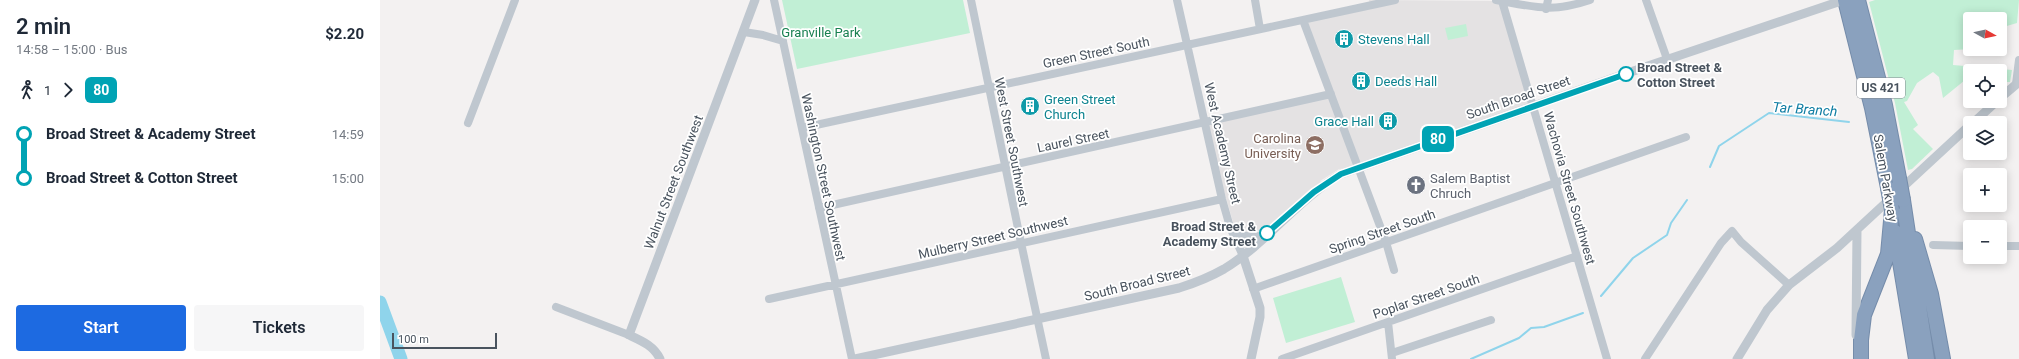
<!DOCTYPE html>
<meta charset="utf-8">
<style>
:root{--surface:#fff;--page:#f6f6f7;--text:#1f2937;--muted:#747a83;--accent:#1d6ae1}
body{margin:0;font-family:Roboto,sans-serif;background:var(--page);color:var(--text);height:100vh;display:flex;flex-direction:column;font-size:15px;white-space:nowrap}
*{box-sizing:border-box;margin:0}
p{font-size:13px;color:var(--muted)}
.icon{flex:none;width:22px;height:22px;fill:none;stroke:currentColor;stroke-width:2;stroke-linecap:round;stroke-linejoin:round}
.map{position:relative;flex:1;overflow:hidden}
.drawer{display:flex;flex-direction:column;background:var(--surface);width:380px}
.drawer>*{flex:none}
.badge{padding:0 8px;border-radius:6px;font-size:14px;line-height:26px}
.needle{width:26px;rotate:98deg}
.tools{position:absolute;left:1583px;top:12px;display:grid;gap:8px}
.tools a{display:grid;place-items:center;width:44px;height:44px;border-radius:4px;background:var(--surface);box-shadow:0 2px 10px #0003;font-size:20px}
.scale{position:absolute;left:12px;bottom:10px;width:105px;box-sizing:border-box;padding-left:4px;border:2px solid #49535e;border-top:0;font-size:11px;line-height:14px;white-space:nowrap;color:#49535e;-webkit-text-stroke:3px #fff;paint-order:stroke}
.map>.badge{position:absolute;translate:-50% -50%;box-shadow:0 0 0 2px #fff}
.legs{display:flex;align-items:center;gap:6px;height:44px;padding:0 16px;font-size:13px}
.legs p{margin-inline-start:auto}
.headline{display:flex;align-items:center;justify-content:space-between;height:68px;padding:0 16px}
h1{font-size:22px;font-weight:600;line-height:30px}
.cta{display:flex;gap:8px;margin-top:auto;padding:8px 16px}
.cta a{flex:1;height:46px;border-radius:4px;background:var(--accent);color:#fff;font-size:16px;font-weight:600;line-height:46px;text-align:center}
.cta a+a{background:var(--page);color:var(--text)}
ul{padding:0 16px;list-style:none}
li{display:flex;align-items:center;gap:14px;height:44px;font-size:15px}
li i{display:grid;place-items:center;width:6px;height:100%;margin:0 5px;background:currentColor}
li i::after{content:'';width:10px;height:10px;margin:-5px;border:3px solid;border-radius:50%;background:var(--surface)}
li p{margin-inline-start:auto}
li:first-child i{background:linear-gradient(#0000 50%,currentColor 0)}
li:last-child i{background:linear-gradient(currentColor 50%,#0000 0)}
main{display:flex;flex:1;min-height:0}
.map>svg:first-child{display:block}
.education{fill:#e4e2e3}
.green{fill:#c1efd5}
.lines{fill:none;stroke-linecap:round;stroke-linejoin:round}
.stream{stroke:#8fd4eb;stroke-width:2}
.river{stroke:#8fd4eb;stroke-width:13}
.motorway-casing{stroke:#758caa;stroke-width:16}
.minor{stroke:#bfc7cf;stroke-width:8}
.tertiary{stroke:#bfc7cf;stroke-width:9}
.motorway{stroke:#8aa1be;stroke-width:14}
.motorway-bridge-casing{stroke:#758caa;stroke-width:16;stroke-linecap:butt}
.motorway-bridge{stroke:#8aa1be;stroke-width:14}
.line-1-casing{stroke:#fff;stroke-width:9}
.line-1{stroke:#00a3b4;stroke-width:6}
.stop-1-dot{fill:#fff;stroke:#00a3b4;stroke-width:2}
.labels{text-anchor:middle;stroke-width:3.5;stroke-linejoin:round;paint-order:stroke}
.shield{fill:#fff;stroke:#80878e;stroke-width:1}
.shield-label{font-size:12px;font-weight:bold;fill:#49535e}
.park-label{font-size:13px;fill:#198051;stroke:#fff}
.culture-label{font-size:13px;fill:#0d838f;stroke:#fff;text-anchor:start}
.street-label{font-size:13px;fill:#49535e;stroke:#fff}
.stop-label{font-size:13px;font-weight:bold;fill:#49535e;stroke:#fff;text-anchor:start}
.education-label{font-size:13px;fill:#785e54;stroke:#fff;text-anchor:end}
.worship-label{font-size:13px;fill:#5b616d;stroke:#fff;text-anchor:start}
.water-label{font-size:14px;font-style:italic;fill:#0f7da3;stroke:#fff}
</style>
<main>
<section class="drawer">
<div class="headline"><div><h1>2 min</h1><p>14:58 – 15:00 · Bus</p></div><b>$2.20</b></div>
<div class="legs"><svg class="icon" aria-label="walk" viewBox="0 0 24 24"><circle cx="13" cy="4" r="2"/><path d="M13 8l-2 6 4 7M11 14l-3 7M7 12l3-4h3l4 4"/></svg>1<svg class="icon" aria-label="forward" viewBox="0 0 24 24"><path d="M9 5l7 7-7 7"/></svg><b class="badge" style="background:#00a3b4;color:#fff">80</b></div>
<ul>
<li><i style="color:#00a3b4"></i><b>Broad Street &amp; Academy Street</b><p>14:59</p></li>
<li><i style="color:#00a3b4"></i><b>Broad Street &amp; Cotton Street</b><p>15:00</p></li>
</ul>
<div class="cta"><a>Start</a><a>Tickets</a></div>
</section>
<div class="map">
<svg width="1639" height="359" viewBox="0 0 1639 359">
<rect width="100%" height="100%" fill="#f3f1f1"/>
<path class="education" d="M 989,0 L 1122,1 L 1154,105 L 978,167 L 959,169 L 940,181 L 944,184 L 863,256 L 824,123 L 951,95 L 923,20 L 990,5 Z"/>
<path class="green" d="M 402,0 L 583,0 L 590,33 L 417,69 Z
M 1495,0 L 1639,0 L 1637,23 L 1620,28 L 1620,19 L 1590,19 L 1590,49 L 1592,49 L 1574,50 L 1573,65 L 1632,70 L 1630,82 L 1620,82 L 1620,71 L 1590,71 L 1590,76 L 1563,98 L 1559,77 L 1553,72 L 1537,83 L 1527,101 L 1524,102 L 1538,125 L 1533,129 L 1553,149 L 1532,169 L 1528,170 L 1515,103 L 1489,2 Z
M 1086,24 L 1088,36 L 1068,40 L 1065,28 Z
M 961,277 L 975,322 L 906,343 L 893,298 Z"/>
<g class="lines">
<path class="stream" d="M 1330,167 L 1339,146 L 1389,113 L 1469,122
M 1221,296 L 1253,258 L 1287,235 L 1291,223 L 1307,200
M 1091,359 L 1139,338 L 1151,328 L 1164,327 L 1203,313"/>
<path class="river" d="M 0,302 L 21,359"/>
<g class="motorway-casing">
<path id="motorway" d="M 1465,0 L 1492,108 L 1508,188
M 1478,0 L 1505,105 L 1519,178
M 1523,200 L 1547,359
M 1515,232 L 1536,359
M 1535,239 L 1551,294 L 1563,359
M 1481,359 L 1481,340 L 1484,315 L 1508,254 L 1512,210"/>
</g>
<path class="minor" d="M 394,0 L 472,359
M 591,0 L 640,238 L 666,359
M 797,0 L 842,199 L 850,227 L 863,256
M 875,0 L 880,29
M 1116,0 C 1155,7 1172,13 1210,0
M 1266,0 L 1287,59
M 1122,1 L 1227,359
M 1166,9 L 1168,0
M 923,20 L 1006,242 L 1014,270
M 364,32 L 383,35 L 403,41
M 1636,84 L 1639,60
M 88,123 L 135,0
M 422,128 L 1015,0
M 439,208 L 951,94
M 1553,245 L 1590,246
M 1620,246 L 1639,246
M 873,289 L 1306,137
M 389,299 L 842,199
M 176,307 L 249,335
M 1008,322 L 1012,359
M 1012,353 L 1111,320
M 902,359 L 1197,256
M 1265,359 L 1341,243 L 1352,231 L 1361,242 L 1409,285"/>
<path class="tertiary" d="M 1620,98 L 1639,82
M 1593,123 L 1617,101
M 850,227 C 861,237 869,239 884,236
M 863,256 L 880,308 L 880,317 L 871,359
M 1476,335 L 1477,230
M 280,359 C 274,346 262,341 249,335 L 375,0
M 475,359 L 799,288 C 815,283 830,277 844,269 C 887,243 917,200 961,174 L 1265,67 L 1464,0
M 1357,359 L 1387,310 L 1409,285 L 1457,248 L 1590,125"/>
<use href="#motorway" class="motorway"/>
<g class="motorway-bridge-casing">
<path id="motorway-bridge" d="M 1519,178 L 1523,200
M 1508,188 L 1512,210"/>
</g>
<use href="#motorway-bridge" class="motorway-bridge"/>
</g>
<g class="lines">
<g class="line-1-casing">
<path id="line-1" d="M 887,233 L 934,192 L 961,174 L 1246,74"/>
</g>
<use href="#line-1" class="line-1"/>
</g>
<defs>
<g id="building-disc" transform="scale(1)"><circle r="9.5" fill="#0f9aa8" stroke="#fff"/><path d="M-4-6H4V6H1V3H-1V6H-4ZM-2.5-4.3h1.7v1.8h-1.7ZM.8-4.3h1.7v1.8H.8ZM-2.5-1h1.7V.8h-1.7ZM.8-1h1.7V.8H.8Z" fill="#fff"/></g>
<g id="university-disc" transform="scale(1)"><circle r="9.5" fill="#8d6e63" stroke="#fff"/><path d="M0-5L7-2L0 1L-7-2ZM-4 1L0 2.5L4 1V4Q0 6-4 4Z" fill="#fff"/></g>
<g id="church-disc" transform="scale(1)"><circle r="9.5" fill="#6b7280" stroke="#fff"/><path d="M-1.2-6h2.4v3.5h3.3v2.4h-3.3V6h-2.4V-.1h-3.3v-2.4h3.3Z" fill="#fff"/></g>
</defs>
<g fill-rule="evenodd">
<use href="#building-disc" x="964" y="39"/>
<use href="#building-disc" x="981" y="81"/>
<use href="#building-disc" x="650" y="106"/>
<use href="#building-disc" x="1008" y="121"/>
<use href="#university-disc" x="935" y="145"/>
<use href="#church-disc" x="1036" y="185"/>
</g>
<g class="stop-1-dot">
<circle cx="1246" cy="74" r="7"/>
<circle cx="887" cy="233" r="7"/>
</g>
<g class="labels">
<rect class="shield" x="1477" y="78" width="48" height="20" rx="3"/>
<g class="shield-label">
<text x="1501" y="92">US 421</text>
</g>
<g class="park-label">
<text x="441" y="37">Granville Park</text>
</g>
<g class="culture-label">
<text x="978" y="44">Stevens Hall</text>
<text x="995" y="86">Deeds Hall</text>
<text x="664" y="104">Green Street<tspan x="664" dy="15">Church</tspan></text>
<text x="994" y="126" text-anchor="end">Grace Hall</text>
</g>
<g class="street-label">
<text transform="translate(716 52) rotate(-12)" y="5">Green Street South</text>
<text transform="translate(1138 97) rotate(-19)" y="5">South Broad Street</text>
<text transform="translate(693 140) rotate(-12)" y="5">Laurel Street</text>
<text transform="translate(632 142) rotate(79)" y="5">West Street Southwest</text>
<text transform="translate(843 143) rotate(77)" y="5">West Academy Street</text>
<text transform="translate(444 177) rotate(78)" y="5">Washington Street Southwest</text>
<text transform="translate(1506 178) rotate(80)" y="5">Salem Parkway</text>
<text transform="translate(293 182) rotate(-69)" y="5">Walnut Street Southwest</text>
<text transform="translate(1190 188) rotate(74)" y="5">Wachovia Street Southwest</text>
<text transform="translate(1002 231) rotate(-19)" y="5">Spring Street South</text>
<text transform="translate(613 237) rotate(-13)" y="5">Mulberry Street Southwest</text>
<text transform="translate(757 283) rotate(-14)" y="5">South Broad Street</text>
<text transform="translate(1046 296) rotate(-19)" y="5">Poplar Street South</text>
</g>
<g class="stop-label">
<text x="1257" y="72">Broad Street &amp;<tspan x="1257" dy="15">Cotton Street</tspan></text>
<text x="876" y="231" text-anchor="end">Broad Street &amp;<tspan x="876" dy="15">Academy Street</tspan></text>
</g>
<g class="education-label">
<text x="921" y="143">Carolina<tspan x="921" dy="15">University</tspan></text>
</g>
<g class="worship-label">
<text x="1050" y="183">Salem Baptist<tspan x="1050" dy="15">Chruch</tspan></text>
</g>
<g class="water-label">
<text transform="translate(1425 109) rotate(4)" y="5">Tar Branch</text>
</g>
</g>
</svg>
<div class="tools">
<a><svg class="needle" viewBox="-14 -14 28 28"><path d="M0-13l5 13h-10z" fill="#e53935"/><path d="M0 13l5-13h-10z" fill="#747a83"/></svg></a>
<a><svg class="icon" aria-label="locate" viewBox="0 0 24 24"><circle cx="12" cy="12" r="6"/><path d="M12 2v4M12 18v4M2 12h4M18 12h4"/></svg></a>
<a><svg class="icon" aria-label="layers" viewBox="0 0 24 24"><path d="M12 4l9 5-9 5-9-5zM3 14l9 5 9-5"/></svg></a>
<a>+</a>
<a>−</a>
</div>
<div class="scale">100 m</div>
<b class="badge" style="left:1058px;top:139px;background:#00a3b4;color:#fff">80</b>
</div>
</main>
